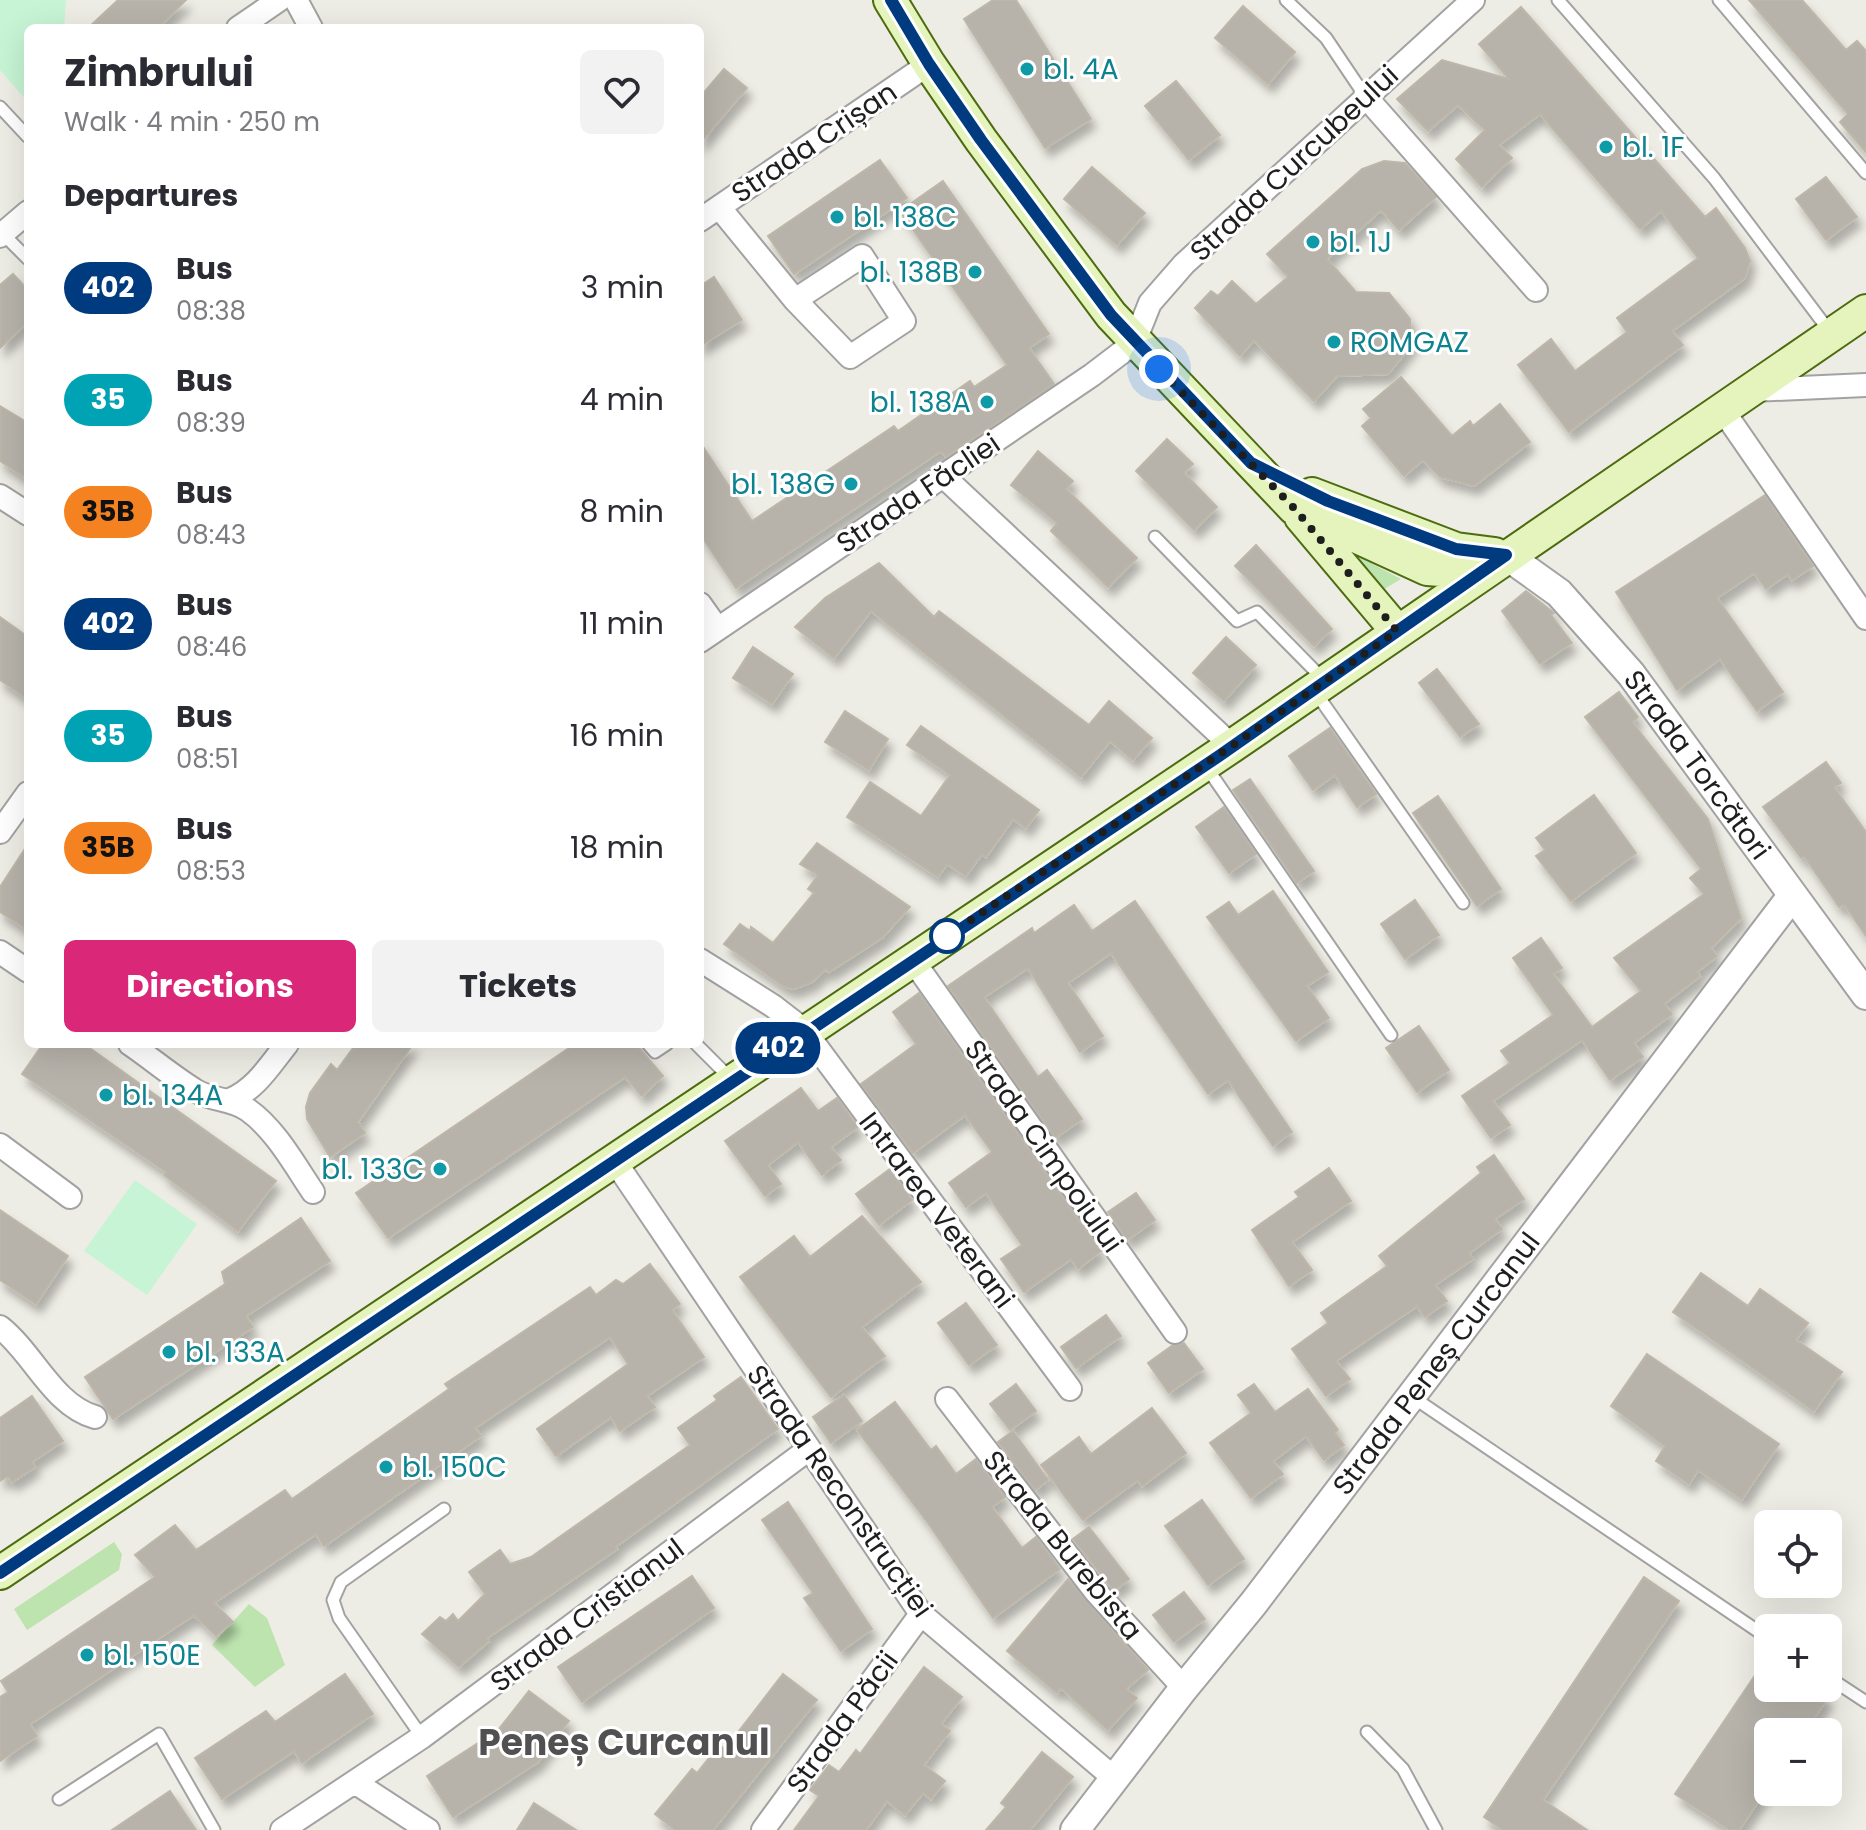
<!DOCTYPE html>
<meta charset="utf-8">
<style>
:root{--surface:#fff;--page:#f2f2f3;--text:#2b2b33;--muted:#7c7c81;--accent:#db2777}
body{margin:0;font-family:Poppins,sans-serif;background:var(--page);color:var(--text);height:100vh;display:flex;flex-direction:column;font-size:30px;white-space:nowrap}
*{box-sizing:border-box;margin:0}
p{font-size:26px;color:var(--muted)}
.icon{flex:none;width:44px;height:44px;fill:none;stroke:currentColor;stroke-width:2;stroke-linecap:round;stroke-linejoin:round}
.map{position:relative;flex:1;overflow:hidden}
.sheet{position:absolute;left:24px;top:24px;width:680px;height:1024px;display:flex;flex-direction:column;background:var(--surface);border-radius:12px;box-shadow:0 8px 32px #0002}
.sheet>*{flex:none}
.badge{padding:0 16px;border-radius:26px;font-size:28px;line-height:52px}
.tools{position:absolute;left:1754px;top:1510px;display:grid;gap:16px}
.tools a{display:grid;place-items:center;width:88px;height:88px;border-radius:12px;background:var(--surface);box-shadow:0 8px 32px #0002;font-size:40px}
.you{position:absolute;width:40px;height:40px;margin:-20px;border:6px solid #fff;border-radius:50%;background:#1a73e8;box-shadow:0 0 0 12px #1a73e833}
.map>.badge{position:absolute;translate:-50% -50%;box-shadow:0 0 0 4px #fff}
h2{padding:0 40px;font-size:30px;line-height:72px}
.round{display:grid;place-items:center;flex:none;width:84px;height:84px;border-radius:12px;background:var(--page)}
.summary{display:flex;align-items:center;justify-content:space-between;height:136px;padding:0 40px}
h1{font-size:38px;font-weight:700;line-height:60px}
.action{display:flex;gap:16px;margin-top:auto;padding:16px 40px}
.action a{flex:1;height:92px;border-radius:12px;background:var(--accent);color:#fff;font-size:32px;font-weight:700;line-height:92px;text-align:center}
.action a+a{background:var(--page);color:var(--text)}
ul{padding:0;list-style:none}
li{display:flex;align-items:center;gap:24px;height:112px;padding:0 40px}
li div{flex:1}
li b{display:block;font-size:30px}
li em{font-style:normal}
li .badge{min-width:88px;font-weight:700;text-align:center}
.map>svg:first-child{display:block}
.grass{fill:#bde4af}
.park{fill:#c6f4d4}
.building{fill:#b7b3ab;stroke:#beb7a9;stroke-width:2;filter:url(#shadow)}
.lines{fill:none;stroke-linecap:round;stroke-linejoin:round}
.service-casing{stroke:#a2a2a2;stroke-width:15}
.minor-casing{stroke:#a2a2a2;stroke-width:26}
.tertiary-casing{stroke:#a2a2a2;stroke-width:32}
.secondary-casing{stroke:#4d6b0f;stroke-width:36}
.service{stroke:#fff;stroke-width:11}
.minor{stroke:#fff;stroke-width:22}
.tertiary{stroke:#fff;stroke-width:28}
.secondary{stroke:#e5f4bd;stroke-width:32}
.line-casing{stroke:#fff;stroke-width:18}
.line{stroke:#003b80;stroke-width:12}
.walk{stroke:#1e1e1e;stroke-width:8;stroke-dasharray:0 14.4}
.culture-dot{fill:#0f9aa8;stroke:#fff;stroke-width:3}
.stop-dot{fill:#fff;stroke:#003b80;stroke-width:4}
.labels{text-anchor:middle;stroke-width:6;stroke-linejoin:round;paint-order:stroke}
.culture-label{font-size:28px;fill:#0d838f;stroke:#fff;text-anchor:start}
.street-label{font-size:28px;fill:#1e1e1e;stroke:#fff}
.district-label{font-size:36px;font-weight:bold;fill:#515151;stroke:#fff}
</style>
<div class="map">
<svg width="1866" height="1830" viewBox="0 0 1866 1830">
<defs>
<filter id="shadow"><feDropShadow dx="5" dy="9" stdDeviation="4" flood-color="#0004"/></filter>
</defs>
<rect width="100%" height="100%" fill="#eeede5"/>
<path class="grass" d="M 1352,553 L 1401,579 L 1381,591 Z
M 114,1542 L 122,1554 L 119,1570 L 27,1630 L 14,1609 Z
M 249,1604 L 267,1618 L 285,1665 L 255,1687 L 212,1645 Z"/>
<path class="park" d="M 0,0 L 66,0 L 64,28 L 28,28 L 28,102 L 0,70 Z
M 135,1180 L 197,1224 L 147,1295 L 84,1251 Z"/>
<path class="building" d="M 118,0 L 186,0 L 158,28 L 88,28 Z
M 993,0 L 1016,0 L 1091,119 L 1045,148 L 964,19 Z
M 1749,0 L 1802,0 L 1846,50 L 1857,41 L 1866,51 L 1866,152 L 1840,122 L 1848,114 Z
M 1243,6 L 1295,52 L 1268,84 L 1215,38 Z
M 1521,7 L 1705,217 L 1716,208 L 1745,248 L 1750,261 L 1745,278 L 1672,331 L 1683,345 L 1569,432 L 1518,365 L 1551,339 L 1575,371 L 1627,332 L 1617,318 L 1698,258 L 1661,211 L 1640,229 L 1540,114 L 1499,145 L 1512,158 L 1482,187 L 1456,159 L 1485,130 L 1458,105 L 1428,131 L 1397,99 L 1442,60 L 1509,79 L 1479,44 Z
M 724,69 L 747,88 L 700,143 L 700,97 Z
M 1176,81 L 1220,135 L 1189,160 L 1145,106 Z
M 880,160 L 907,198 L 794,274 L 768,236 Z
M 1384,161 L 1405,163 L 1436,197 L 1399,230 L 1381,210 L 1327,259 L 1356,292 L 1389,293 L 1410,319 L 1412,344 L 1388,374 L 1337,376 L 1314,401 L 1254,340 L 1240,356 L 1195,308 L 1211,291 L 1218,296 L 1232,281 L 1256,304 L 1288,277 L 1267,254 L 1362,169 Z
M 1092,167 L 1145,213 L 1117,245 L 1064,199 Z
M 1826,177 L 1857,217 L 1826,240 L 1796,199 Z
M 943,181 L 1049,334 L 1029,348 L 1054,384 L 946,457 L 941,451 L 736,588 L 700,534 L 700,442 L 752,521 L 894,426 L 898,431 L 970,381 L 974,387 L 1007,365 L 900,211 Z
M 13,274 L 28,290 L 28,322 L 0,348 L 0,285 Z
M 714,277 L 742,320 L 700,346 L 700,286 Z
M 1401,377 L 1452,436 L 1470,421 L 1473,426 L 1500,404 L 1530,442 L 1474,486 L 1440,477 L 1423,460 L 1404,476 L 1362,426 L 1371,418 L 1363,409 Z
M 0,406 L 28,423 L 28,479 L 0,461 Z
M 1167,439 L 1193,464 L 1184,473 L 1217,507 L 1194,530 L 1136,471 Z
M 1038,451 L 1073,481 L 1066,489 L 1137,558 L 1108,587 L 1051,531 L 1057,523 L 1011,485 Z
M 1765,495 L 1813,566 L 1792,580 L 1788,574 L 1766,589 L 1754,573 L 1717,598 L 1783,692 L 1757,711 L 1720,659 L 1677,690 L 1616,592 Z
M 1256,545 L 1332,629 L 1314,646 L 1235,566 Z
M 879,563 L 934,617 L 939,611 L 1089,725 L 1109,701 L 1152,738 L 1133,760 L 1110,741 L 1081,777 L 871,611 L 834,658 L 795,627 L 825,598 Z
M 1526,591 L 1554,613 L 1551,615 L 1572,643 L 1540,664 L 1502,611 Z
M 0,617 L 28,637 L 28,699 L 0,680 Z
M 1226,637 L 1256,665 L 1224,701 L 1193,673 Z
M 753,647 L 793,674 L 772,704 L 733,678 Z
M 1437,669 L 1479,724 L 1460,737 L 1419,683 Z
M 1619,692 L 1638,717 L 1632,722 L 1708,819 L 1741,918 L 1711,948 L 1717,956 L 1697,972 L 1700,976 L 1664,1004 L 1672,1014 L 1634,1043 L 1643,1057 L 1610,1080 L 1582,1040 L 1493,1101 L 1510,1125 L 1491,1138 L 1462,1096 L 1510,1063 L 1501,1051 L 1553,1015 L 1513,958 L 1541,938 L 1562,968 L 1553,974 L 1592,1027 L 1641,991 L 1614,958 L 1704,894 L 1690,878 L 1701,869 L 1585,717 Z
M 845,711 L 888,739 L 869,770 L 825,742 Z
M 921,726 L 1039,810 L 1026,828 L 1013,819 L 986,857 L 982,854 L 966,876 L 947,864 L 938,877 L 847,817 L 870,782 L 921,816 L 950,775 L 907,745 Z
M 1330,728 L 1376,794 L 1357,807 L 1335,775 L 1313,790 L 1289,756 Z
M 1826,762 L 1841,783 L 1834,787 L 1866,832 L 1866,936 L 1844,904 L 1839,907 L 1804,856 L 1801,858 L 1763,807 Z
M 1250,779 L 1314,871 L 1297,883 L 1233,790 Z
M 1594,795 L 1636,853 L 1571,901 L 1536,856 L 1545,850 L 1536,838 Z
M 1438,796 L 1501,889 L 1477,906 L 1413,813 Z
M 1224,807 L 1256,854 L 1229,873 L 1196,827 Z
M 817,843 L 910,907 L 883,937 L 829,972 L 826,969 L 812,982 L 794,989 L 783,986 L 724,944 L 740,924 L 750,931 L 751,927 L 773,943 L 814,893 L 808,889 L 818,875 L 800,864 Z
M 28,844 L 28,930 L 0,912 L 0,887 Z
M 1273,891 L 1328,972 L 1307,986 L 1329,1018 L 1296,1041 L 1207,917 L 1229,902 L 1238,915 Z
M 1415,900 L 1439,935 L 1405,959 L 1381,924 Z
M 1135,901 L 1292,1132 L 1273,1146 L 1228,1080 L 1208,1094 L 1111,953 L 1068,983 L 1103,1036 L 1080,1052 L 1028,968 L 984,997 L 1038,1077 L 1047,1070 L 1082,1119 L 1055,1138 L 948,986 L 1032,928 L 1034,933 L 1074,905 L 1092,931 Z
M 919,993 L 1101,1251 L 1078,1269 L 1071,1259 L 1024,1292 L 1001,1259 L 1022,1245 L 986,1193 L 966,1207 L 949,1183 L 992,1152 L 965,1115 L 913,1153 L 861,1084 L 916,1044 L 893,1012 Z
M 1419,1026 L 1449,1070 L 1417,1092 L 1386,1048 Z
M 43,1044 L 84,1044 L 276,1181 L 238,1231 L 164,1175 L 166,1172 L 22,1074 Z
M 356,1044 L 413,1044 L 358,1122 L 365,1133 L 330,1157 L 307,1119 L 306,1107 L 310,1093 L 331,1064 L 337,1070 Z
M 575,1044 L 636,1044 L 663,1076 L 642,1096 L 625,1077 L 388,1238 L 356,1193 Z
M 801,1088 L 818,1111 L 837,1098 L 858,1127 L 831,1147 L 841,1160 L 822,1175 L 798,1142 L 768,1165 L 781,1184 L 765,1196 L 725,1141 Z
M 1494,1155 L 1524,1199 L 1495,1219 L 1502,1229 L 1469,1253 L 1473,1259 L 1435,1285 L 1447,1301 L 1425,1317 L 1417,1306 L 1336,1361 L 1350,1379 L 1326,1396 L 1292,1349 L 1328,1323 L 1321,1313 L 1387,1266 L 1379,1256 L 1481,1173 L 1477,1167 Z
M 1329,1168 L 1351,1201 L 1292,1242 L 1312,1270 L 1289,1286 L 1252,1230 L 1299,1197 L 1295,1192 Z
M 890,1169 L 912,1200 L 879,1225 L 856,1194 Z
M 1136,1193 L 1155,1220 L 1127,1240 L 1108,1212 Z
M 0,1210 L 68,1256 L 36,1304 L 0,1280 Z
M 862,1216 L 921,1282 L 862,1327 L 885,1356 L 831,1397 L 740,1277 L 794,1236 L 810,1257 Z
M 301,1218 L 330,1261 L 246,1316 L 253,1327 L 113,1419 L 85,1377 L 225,1284 L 222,1272 Z
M 650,1264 L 680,1304 L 672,1310 L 704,1357 L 647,1396 L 655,1407 L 620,1431 L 611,1417 L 556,1456 L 537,1429 L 628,1364 L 610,1337 L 475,1428 L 481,1436 L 324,1546 L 316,1534 L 214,1603 L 233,1622 L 216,1636 L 194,1615 L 30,1724 L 37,1736 L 0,1761 L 0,1697 L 8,1692 L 1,1681 L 155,1577 L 135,1555 L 175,1525 L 196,1550 L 285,1490 L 292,1499 L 449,1389 L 445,1384 L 590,1287 L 596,1295 L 616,1280 L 623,1284 Z
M 1701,1273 L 1748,1306 L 1760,1289 L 1808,1323 L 1796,1340 L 1842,1372 L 1814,1411 L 1673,1312 Z
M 966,1303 L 997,1345 L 969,1365 L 938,1323 Z
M 1106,1315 L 1121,1336 L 1076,1368 L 1061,1347 Z
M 1184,1343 L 1203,1369 L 1169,1393 L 1148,1363 L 1173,1345 Z
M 1647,1354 L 1779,1444 L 1742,1499 L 1698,1470 L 1689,1484 L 1656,1461 L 1665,1446 L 1611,1406 Z
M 741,1377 L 778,1429 L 615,1547 L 617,1549 L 487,1638 L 489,1641 L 459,1667 L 422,1634 L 440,1617 L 446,1621 L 453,1614 L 458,1621 L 485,1594 L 469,1572 L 500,1550 L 510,1564 L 531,1557 L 690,1445 L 678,1428 L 717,1400 L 714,1396 Z
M 1016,1384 L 1036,1411 L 1010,1430 L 990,1404 Z
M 1254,1384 L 1275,1412 L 1308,1389 L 1338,1430 L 1335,1433 L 1344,1445 L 1324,1460 L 1306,1436 L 1273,1461 L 1283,1474 L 1251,1498 L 1210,1443 L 1251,1413 L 1238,1395 Z
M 844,1395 L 862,1421 L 831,1443 L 813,1417 Z
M 32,1396 L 63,1441 L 32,1462 L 35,1467 L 12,1482 L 8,1476 L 0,1481 L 0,1418 Z
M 895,1402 L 931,1450 L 936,1446 L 956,1474 L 976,1459 L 1005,1497 L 992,1507 L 1022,1548 L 1036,1537 L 1060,1569 L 993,1618 L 928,1523 L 857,1430 Z
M 1152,1408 L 1186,1453 L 1142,1486 L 1138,1480 L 1083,1520 L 1041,1465 L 1079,1437 L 1091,1454 Z
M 1013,1431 L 1048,1480 L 1035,1490 L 998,1442 Z
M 1202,1500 L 1244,1559 L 1208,1585 L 1165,1526 Z
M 788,1502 L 872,1629 L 841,1651 L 804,1598 L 813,1593 L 762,1520 Z
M 1089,1527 L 1129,1579 L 1114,1591 L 1073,1539 Z
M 692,1576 L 714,1608 L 582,1702 L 558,1667 Z
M 1644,1577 L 1679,1601 L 1543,1800 L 1587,1830 L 1503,1830 L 1484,1817 Z
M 1068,1579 L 1148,1670 L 1126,1689 L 1137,1698 L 1108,1730 L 1061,1688 L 1057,1693 L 1007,1651 Z
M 1184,1592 L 1205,1619 L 1174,1642 L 1153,1615 Z
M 1768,1656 L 1768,1688 L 1814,1688 L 1828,1697 L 1805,1732 L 1768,1732 L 1768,1787 L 1739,1830 L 1730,1830 L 1675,1794 Z
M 924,1667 L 962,1697 L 941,1724 L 950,1731 L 924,1765 L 945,1781 L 931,1799 L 923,1793 L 905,1815 L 887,1801 L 866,1830 L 794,1830 L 819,1796 L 810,1790 L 829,1765 L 839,1772 L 856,1750 L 860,1754 Z
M 345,1674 L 373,1714 L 302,1763 L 294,1751 L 222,1799 L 195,1758 L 266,1711 L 275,1722 Z
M 783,1674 L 817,1700 L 713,1830 L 675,1830 L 655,1814 L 692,1769 L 697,1773 L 719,1745 L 725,1749 Z
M 529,1691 L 569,1721 L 538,1762 L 453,1817 L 427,1776 L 498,1730 Z
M 1042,1752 L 1073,1777 L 1030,1830 L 986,1830 L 1006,1807 L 1001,1803 Z
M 170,1791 L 196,1830 L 112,1830 Z
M 534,1803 L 576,1830 L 517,1830 Z"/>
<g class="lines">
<g class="service-casing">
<path id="service" d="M 1286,0 L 1326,38 L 1365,96
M 1558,0 L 1714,178 L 1830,332
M 1719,0 L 1866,173
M 0,107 L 28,137
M 3,234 L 28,259
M 1155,537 L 1237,621 L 1257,612 L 1324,680
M 1316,693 L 1463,903
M 1205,765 L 1391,1035
M 648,1044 L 655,1052 L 667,1044
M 696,1044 L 732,1080
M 1411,1396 L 1768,1638
M 1828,1677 L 1866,1702
M 1367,1732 L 1403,1769 L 1436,1830
M 422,1737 L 339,1618 L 333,1600 L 341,1582 L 444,1509
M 59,1799 L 159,1734 L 214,1830"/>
</g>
<g class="minor-casing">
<path id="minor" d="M 296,0 L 311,28
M 238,28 L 279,0
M 1365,96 L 1536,290
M 719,207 L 795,300 L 850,357 L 904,321 L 862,256 L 795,300
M 700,220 L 929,64
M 0,236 L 28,212
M 1753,390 L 1866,385
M 1722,409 L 1866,618
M 943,476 L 1232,746
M 0,496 L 28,514
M 700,604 L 717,628
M 700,641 L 1092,375 L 1134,343 L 1150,303 L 1184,264 L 1473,0
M 0,832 L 28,793
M 0,952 L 28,971
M 912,959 L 1175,1332
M 700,960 L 773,1006 L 804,1030 L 1070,1389
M 130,1044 C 152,1059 173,1077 196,1091 C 213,1101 231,1098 248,1110 C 275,1129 294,1164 313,1192
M 230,1100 C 256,1089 270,1065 287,1044
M 0,1145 L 70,1197
M 614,1160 L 921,1614 L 1114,1778
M 0,1327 C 34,1354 53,1405 95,1417
M 947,1399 L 1096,1592 L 1184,1688
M 356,1783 L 428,1830
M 282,1830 L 422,1737 L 809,1449
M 763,1830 L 921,1614"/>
</g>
<g class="tertiary-casing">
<g id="tertiary">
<path id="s1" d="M 1506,555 L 1559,593 L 1631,674 L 1866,995"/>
<path id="s2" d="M 1075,1830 L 1184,1688 L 1253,1604 L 1792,896"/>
</g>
</g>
<g class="secondary-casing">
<path id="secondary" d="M 890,0 L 929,64 L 981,140 L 1111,315 L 1294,508 L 1427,569 L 1457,571 L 1488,561
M 1312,494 L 1456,549 L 1495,554
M 1301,517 L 1397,631
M 0,1573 L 1232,746 L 1866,311"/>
</g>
<use href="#service" class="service"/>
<use href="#minor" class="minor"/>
<use href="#tertiary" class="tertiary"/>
<use href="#secondary" class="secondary"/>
</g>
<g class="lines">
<g class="line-casing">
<path id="line" d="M 0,1573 L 1219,756 L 1506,555 L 1456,549 L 1328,501 L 1251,463 L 1111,315 L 981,140 L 929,64 L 891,0"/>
</g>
<use href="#line" class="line"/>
<path class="walk" d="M 947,936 L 1232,746 L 1397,631 L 1294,508 L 1159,369"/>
</g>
<g class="culture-dot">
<circle cx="1027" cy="69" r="8"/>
<circle cx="1606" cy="147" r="8"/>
<circle cx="837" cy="217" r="8"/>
<circle cx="1313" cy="242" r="8"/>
<circle cx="975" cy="272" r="8"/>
<circle cx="1334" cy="342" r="8"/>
<circle cx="987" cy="402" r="8"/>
<circle cx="851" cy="484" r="8"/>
<circle cx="106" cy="1095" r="8"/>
<circle cx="440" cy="1169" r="8"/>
<circle cx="169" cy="1352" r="8"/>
<circle cx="386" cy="1467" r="8"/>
<circle cx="87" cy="1655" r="8"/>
</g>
<circle class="stop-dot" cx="947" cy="936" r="16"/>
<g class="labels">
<g class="culture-label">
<text x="1043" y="79">bl. 4A</text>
<text x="1622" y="157">bl. 1F</text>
<text x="853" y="227">bl. 138C</text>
<text x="1329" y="252">bl. 1J</text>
<text x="959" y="282" text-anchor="end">bl. 138B</text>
<text x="1350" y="352">ROMGAZ</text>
<text x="971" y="412" text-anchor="end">bl. 138A</text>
<text x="835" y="494" text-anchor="end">bl. 138G</text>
<text x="122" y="1105">bl. 134A</text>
<text x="424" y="1179" text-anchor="end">bl. 133C</text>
<text x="185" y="1362">bl. 133A</text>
<text x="402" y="1477">bl. 150C</text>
<text x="103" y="1665">bl. 150E</text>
</g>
<g class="street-label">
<text transform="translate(814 142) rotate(-34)" y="10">Strada Crișan</text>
<text transform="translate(1294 163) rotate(-43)" y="10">Strada Curcubeului</text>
<text transform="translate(918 493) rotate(-34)" y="10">Strada Făcliei</text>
<text dy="10" stroke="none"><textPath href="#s1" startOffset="286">Strada Torcători</textPath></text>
<text transform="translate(1044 1146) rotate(55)" y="10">Strada Cimpoiului</text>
<text transform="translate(937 1210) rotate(53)" y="10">Intrarea Veterani</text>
<text dy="10" stroke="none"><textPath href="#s2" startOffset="590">Strada Peneș Curcanul</textPath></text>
<text transform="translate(840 1491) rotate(55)" y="10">Strada Reconstrucției</text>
<text transform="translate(1063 1545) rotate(51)" y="10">Strada Burebista</text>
<text transform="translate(587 1615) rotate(-37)" y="10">Strada Cristianul</text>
<text transform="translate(842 1722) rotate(-54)" y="10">Strada Păcii</text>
</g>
<g class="district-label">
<text x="624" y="1755">Peneș Curcanul</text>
</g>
</g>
</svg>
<div class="tools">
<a><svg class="icon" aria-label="locate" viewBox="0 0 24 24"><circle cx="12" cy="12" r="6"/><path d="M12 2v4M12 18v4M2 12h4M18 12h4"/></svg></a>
<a>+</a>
<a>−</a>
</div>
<div class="you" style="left:1159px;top:369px"></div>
<b class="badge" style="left:778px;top:1048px;background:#003b80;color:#fff">402</b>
<section class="sheet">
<div class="summary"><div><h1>Zimbrului</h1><p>Walk · 4 min · 250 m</p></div><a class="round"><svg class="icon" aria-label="heart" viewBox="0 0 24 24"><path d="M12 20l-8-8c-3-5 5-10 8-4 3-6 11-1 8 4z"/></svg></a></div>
<h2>Departures</h2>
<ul>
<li><span class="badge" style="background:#003b80;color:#fff">402</span><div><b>Bus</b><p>08:38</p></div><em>3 min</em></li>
<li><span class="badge" style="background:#00a3b4;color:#fff">35</span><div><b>Bus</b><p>08:39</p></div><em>4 min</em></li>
<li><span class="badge" style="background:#f58220;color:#111">35B</span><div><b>Bus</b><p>08:43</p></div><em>8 min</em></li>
<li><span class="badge" style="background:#003b80;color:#fff">402</span><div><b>Bus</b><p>08:46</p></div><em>11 min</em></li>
<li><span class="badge" style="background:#00a3b4;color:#fff">35</span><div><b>Bus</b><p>08:51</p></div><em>16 min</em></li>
<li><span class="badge" style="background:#f58220;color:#111">35B</span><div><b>Bus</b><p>08:53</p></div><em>18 min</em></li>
</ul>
<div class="action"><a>Directions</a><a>Tickets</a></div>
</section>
</div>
